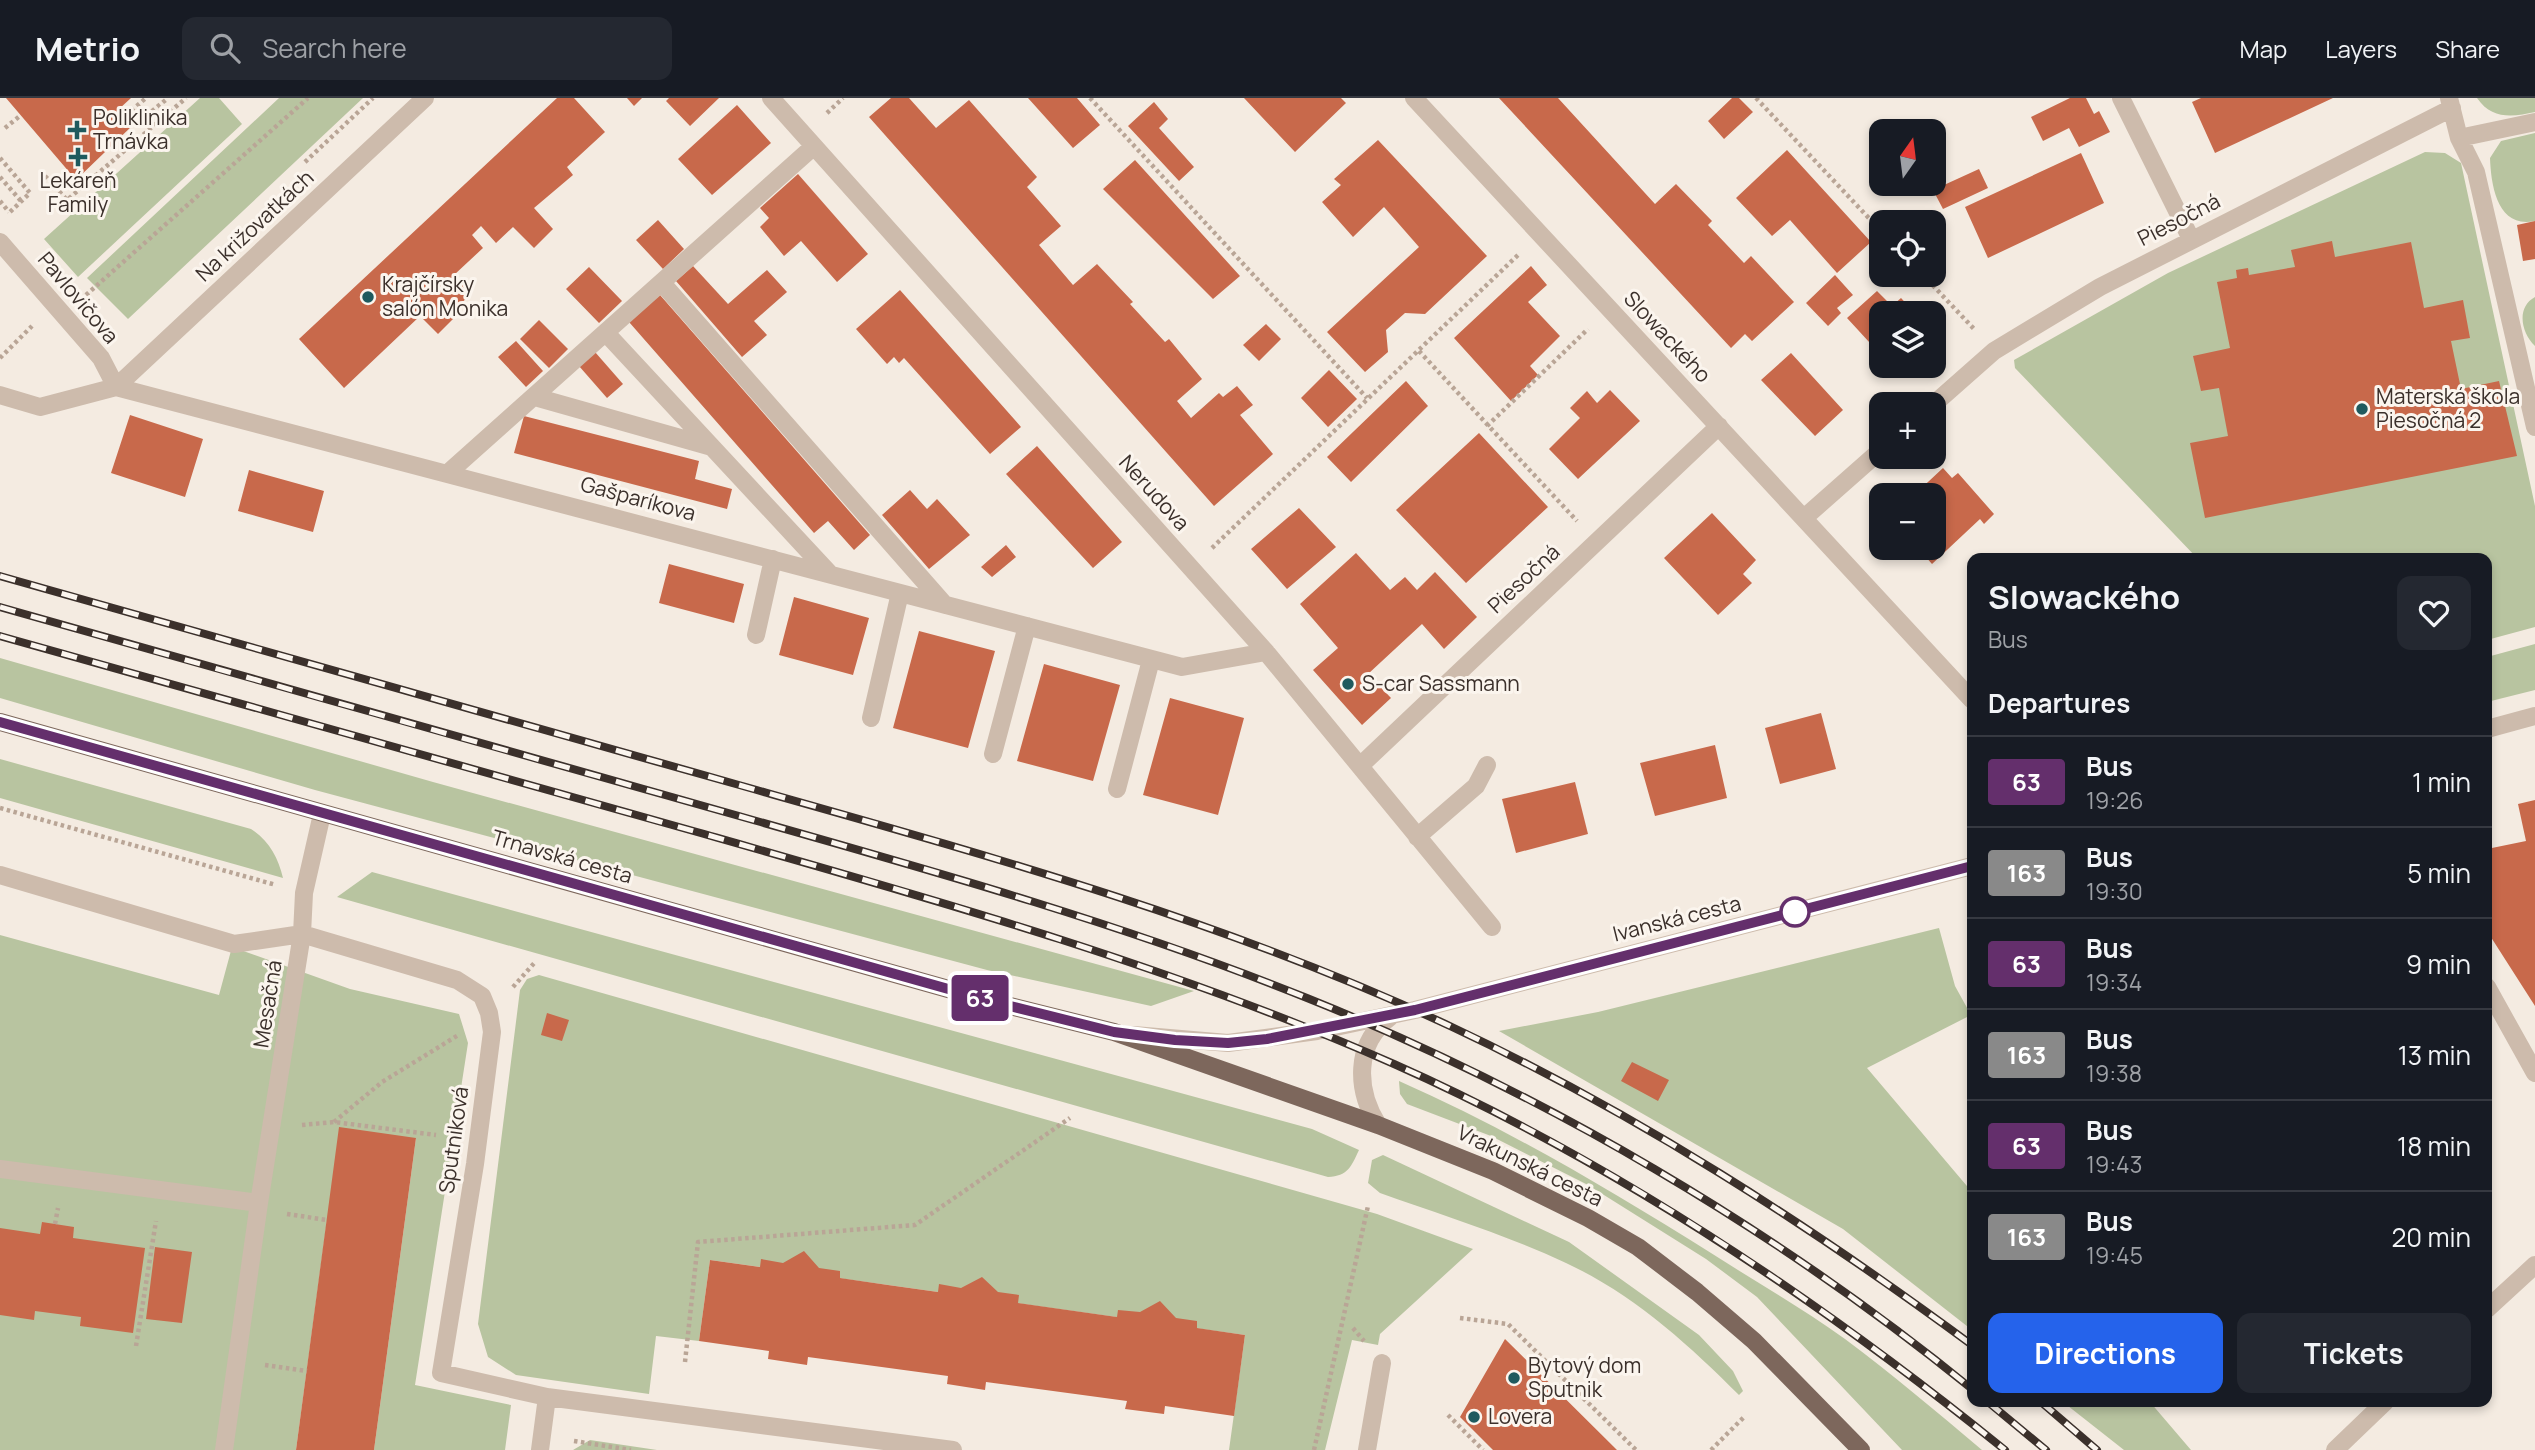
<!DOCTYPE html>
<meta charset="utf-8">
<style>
:root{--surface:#171b24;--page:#242831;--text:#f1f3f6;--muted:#9ea1a6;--line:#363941;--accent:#2563eb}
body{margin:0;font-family:Manrope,sans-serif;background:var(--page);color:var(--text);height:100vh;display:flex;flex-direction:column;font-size:26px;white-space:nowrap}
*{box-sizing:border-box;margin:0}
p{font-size:23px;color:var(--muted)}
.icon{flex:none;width:38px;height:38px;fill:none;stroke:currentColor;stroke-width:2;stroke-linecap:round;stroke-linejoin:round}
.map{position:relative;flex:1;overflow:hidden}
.panel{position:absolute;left:1967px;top:455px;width:525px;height:854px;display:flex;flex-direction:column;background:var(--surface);border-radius:14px;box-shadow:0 4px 10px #0003}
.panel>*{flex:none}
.badge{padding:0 14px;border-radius:5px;font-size:24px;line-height:46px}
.needle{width:46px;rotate:14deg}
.buttons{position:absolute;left:1869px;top:21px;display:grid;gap:14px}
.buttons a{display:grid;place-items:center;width:77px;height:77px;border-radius:14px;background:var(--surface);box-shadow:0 4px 10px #0003;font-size:35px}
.map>.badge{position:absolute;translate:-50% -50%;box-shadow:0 0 0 4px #fff}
h2{padding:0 21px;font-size:26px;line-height:63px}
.round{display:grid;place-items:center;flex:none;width:74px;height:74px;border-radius:14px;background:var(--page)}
.overview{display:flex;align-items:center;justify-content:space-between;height:119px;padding:0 21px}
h1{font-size:33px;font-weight:700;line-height:52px}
.action{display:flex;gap:14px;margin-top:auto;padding:14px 21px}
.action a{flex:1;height:80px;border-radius:14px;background:var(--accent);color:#fff;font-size:28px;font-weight:700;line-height:80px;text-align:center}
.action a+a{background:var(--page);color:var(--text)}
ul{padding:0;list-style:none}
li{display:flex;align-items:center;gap:21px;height:91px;padding:0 21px;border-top:2px solid var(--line)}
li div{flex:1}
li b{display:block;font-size:26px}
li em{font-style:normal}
li .badge{min-width:77px;font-weight:700;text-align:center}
header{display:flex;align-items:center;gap:42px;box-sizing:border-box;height:98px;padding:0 35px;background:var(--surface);border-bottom:2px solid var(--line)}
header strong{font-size:33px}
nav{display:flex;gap:38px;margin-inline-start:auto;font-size:24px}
.search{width:490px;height:63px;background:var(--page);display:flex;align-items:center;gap:18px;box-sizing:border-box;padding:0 24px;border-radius:14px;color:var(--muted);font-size:26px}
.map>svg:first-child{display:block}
.green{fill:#b8c4a0}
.building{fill:#c8694b}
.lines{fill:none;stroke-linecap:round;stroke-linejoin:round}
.path{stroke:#b9a596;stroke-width:4.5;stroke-dasharray:3.5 3.5;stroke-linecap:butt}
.minor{stroke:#cdbbac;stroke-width:18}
.major{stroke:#7d675c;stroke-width:18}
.rail-casing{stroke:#3b302b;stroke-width:8}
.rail{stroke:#fbf5ee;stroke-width:5;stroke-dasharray:16;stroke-linecap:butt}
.line-casing{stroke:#fff;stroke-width:16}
.line{stroke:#642f6c;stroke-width:10}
.poi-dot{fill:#1f5a5e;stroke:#fbf5ee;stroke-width:2.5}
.stop-dot{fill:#fff;stroke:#642f6c;stroke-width:3.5}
.labels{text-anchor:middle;stroke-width:6;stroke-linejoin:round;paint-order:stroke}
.poi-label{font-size:21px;fill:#3b302b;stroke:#fbf5ee;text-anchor:start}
.street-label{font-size:21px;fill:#3b302b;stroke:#fbf5ee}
</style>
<header>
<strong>Metrio</strong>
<div class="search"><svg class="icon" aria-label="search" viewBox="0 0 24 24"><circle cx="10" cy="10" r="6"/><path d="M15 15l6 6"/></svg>Search here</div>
<nav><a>Map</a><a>Layers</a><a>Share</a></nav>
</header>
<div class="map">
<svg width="2535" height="1352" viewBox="0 0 2535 1352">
<rect width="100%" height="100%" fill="#f4ebe1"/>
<path class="green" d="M 200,0 L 219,0 L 242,26 L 78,179 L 44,141 Z
M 279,0 L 363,0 L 128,221 L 87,180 Z
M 2477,0 L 2535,0 L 2535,14 C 2513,19 2492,22 2477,0 Z
M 2535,35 L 2535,123 C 2498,131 2491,89 2490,60 L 2501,43 Z
M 2425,54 L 2445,55 L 2461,65 L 2535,408 L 2535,529 L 2487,542 L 2487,460 L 2197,460 L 2015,270 L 2014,262 L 2168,175 Z
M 2535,199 L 2535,248 C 2521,235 2516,209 2535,199 Z
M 2535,546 L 2535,592 L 2487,604 L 2487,559 Z
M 0,560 L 433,684 L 1194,893 L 1151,908 L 987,872 L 315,692 L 0,600 Z
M 0,661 L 251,731 C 269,743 278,759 283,780 L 0,700 Z
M 372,774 L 1312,1031 L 1359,1052 C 1351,1069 1348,1078 1328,1079 L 337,799 Z
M 1939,830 L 1955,888 L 1971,917 L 1867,970 L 1972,1094 L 1972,1232 L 1843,1131 L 1499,933 L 1598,914 Z
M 0,837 L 219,897 L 232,849 L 350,891 L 459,916 L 468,945 L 415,1287 L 511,1307 L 505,1352 L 374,1352 L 416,1040 L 327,1122 L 296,1352 L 0,1352 Z
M 539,877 L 1377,1116 L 1473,1151 L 1380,1236 L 1378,1247 L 1352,1242 L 1325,1352 L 1229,1352 L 1245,1237 L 710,1162 L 699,1243 L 656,1238 L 649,1296 L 516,1277 L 488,1259 L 478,1226 L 520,892 L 527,881 Z
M 1399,983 C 1508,1031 1610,1092 1711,1155 C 1756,1184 1802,1210 1845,1241 C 1892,1276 1937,1314 1982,1352 L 1902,1352 L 1757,1199 L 1706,1161 L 1588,1087 L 1491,1038 L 1407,1006 L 1400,996 Z
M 1383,1057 L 1569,1144 L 1699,1237 L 1733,1273 L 1743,1293 L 1739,1297 C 1688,1246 1633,1196 1566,1165 C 1506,1137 1442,1117 1380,1095 L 1368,1085 L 1372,1062 Z
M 2063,1304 L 2150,1304 L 2191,1352 L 2124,1352 Z
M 590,1342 L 657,1352 L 573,1352 Z"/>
<path class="building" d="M 6,0 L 131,0 L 119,11 L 133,27 L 76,82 Z
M 557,0 L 574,0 L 605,34 L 567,69 L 573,77 L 534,110 L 553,131 L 534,150 L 513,129 L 496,145 L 481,128 L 472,137 L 483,150 L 454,177 L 472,195 L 451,215 L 455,219 L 438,236 L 420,218 L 344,290 L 299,241 Z
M 627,0 L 642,0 L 634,8 Z
M 669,0 L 719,0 L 690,28 L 666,3 Z
M 891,0 L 909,0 L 936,30 L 969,2 L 1037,79 L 1027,89 L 1061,128 L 1039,147 L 1073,187 L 1097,166 L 1133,204 L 1130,206 L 1165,244 L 1169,241 L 1202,281 L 1177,303 L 1191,320 L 1219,295 L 1223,299 L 1237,288 L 1253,307 L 1240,317 L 1273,356 L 1214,408 L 869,19 Z
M 1028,0 L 1077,0 L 1100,27 L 1073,50 Z
M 1244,0 L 1341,0 L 1346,5 L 1295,54 Z
M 1499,0 L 1558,0 L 1655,106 L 1676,86 L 1712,123 L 1708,127 L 1744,165 L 1751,158 L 1794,204 L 1752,243 L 1745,236 L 1731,250 Z
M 1732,0 L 1739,0 L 1753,14 L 1724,41 L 1708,23 Z
M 2070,0 L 2086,0 L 2094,16 L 2099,13 L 2110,34 L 2079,49 L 2069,30 L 2043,43 L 2031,19 Z
M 2201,0 L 2333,0 L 2215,55 L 2192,4 Z
M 1154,4 L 1168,21 L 1159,30 L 1194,69 L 1179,83 L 1128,28 Z
M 737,7 L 771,45 L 712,97 L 678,61 Z
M 1378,42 L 1487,158 L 1425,216 L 1405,215 L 1386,232 L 1388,254 L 1365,274 L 1327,234 L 1419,149 L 1384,109 L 1353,139 L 1322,104 L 1341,87 L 1334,81 Z
M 1787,52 L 1871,144 L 1837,175 L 1790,122 L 1772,138 L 1736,100 Z
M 2081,55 L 2104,105 L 1988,160 L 1965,109 Z
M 1135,62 L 1240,178 L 1213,201 L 1103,91 Z
M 1979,71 L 1988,90 L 1943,111 L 1933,92 Z
M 798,76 L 868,156 L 837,184 L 801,143 L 784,158 L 760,129 L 769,120 L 760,110 Z
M 658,122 L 684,151 L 663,171 L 636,142 Z
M 2535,123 L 2535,161 L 2523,163 L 2517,127 Z
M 2332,143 L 2335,159 L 2411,144 L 2424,210 L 2463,202 L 2470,240 L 2451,243 L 2461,291 L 2499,283 L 2517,358 L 2205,420 L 2190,345 L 2228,338 L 2219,290 L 2201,293 L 2193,258 L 2230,250 L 2217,184 L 2237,180 L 2236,172 L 2248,170 L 2249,177 L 2295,169 L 2291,152 Z
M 693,168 L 728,206 L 767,172 L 787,194 L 754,223 L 767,237 L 742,259 L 676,183 Z
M 1531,168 L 1547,187 L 1528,204 L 1560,238 L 1530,268 L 1538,277 L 1511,303 L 1454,240 Z
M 589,169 L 622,203 L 599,225 L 566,191 Z
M 1835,177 L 1853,197 L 1837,210 L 1841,215 L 1828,228 L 1806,205 Z
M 900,192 L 1021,329 L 990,356 L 904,260 L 899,265 L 894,259 L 887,266 L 856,231 Z
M 1877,193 L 1892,208 L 1901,200 L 1915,215 L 1881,215 L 1881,257 L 1847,220 Z
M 660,197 L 870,437 L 854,452 L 828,423 L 814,435 L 629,224 Z
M 539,222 L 568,251 L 549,270 L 520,241 Z
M 1266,226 L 1281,241 L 1259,263 L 1243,247 Z
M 516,243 L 543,273 L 526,289 L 498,259 Z
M 595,254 L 623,286 L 607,300 L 579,268 Z
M 1791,255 L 1843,312 L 1815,338 L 1761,282 Z
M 1329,272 L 1357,301 L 1328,329 L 1301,300 Z
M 1406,283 L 1428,308 L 1351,384 L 1327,359 Z
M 1610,292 L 1640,323 L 1578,381 L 1549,351 L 1580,320 L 1570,310 L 1587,293 L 1597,305 Z
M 130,317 L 203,341 L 185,399 L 111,375 Z
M 524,318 L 699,363 L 695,381 L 732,391 L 727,411 L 514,355 Z
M 1479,335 L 1548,409 L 1466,485 L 1396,412 Z
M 1037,348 L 1122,444 L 1093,470 L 1006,376 Z
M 1943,370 L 1952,380 L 1958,375 L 1994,416 L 1984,426 L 1980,421 L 1932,466 L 1918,450 L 1934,450 L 1934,397 L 1914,397 Z
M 249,372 L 324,393 L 313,434 L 238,413 Z
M 910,392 L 927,411 L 937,401 L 970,437 L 929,471 L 882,417 Z
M 1299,410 L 1336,449 L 1287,491 L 1251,451 Z
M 1712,415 L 1756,462 L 1743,476 L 1752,485 L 1718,517 L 1664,460 Z
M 1006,447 L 1016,459 L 992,479 L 981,469 Z
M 1356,455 L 1390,492 L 1405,479 L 1417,492 L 1435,474 L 1477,519 L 1444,551 L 1422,526 L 1368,576 L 1391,600 L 1362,627 L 1313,572 L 1338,550 L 1300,506 Z
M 669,466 L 744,486 L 734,525 L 659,505 Z
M 794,499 L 869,520 L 853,577 L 779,557 Z
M 919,533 L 995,553 L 968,650 L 893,630 Z
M 1044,566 L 1120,587 L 1093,683 L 1017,663 Z
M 1170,600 L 1244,620 L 1218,717 L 1143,697 Z
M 1821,615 L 1836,671 L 1780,686 L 1765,630 Z
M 1715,647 L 1727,700 L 1655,718 L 1640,665 Z
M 1575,684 L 1588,736 L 1516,755 L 1502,701 Z
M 2535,702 L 2535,908 L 2487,833 L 2487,751 L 2526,743 L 2518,706 Z
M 547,915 L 569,922 L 562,943 L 541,937 Z
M 1632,964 L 1669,982 L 1658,1003 L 1621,983 Z
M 339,1029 L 416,1040 L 374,1352 L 296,1352 Z
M 42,1124 L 74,1129 L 73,1140 L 145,1150 L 133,1235 L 80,1228 L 81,1219 L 35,1213 L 34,1222 L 0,1217 L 0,1130 L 40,1136 Z
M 155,1149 L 192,1154 L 182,1225 L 146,1221 Z
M 804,1153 L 819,1170 L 840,1173 L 840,1180 L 888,1187 L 938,1194 L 939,1186 L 961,1190 L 982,1179 L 998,1194 L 1019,1197 L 1018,1205 L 1117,1219 L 1118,1212 L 1140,1214 L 1160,1203 L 1176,1220 L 1197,1223 L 1197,1230 L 1245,1237 L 1234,1318 L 1165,1308 L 1164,1316 L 1125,1311 L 1127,1303 L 986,1284 L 985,1292 L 947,1286 L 948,1278 L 808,1259 L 807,1267 L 768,1261 L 769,1253 L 699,1243 L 710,1162 L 760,1169 L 761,1161 L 783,1165 Z
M 1505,1241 L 1617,1352 L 1493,1352 L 1460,1319 Z"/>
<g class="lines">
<path class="path" d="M 1090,0 L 1367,300
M 1756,0 L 1881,133
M 827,15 L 843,0
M 126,17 L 146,0
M 154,27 L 145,19 L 168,0
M 5,30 L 21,17
M 0,60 L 30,95 L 10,114
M 305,64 L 373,0
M 45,78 L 67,102 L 186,0
M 0,79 L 21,103
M 0,103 L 9,114
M 1923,177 L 1975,232
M 86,197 L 308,0
M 1419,253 L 1577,423
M 0,260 L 32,228
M 1487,328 L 1588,231
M 1212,450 L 1519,156
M 0,710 L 276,787
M 513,889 L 536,863
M 334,1024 L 382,984 L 460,936
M 302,1027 L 334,1024 L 436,1037
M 287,1116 L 327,1122
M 55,1126 L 58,1110
M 1460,1220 L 1508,1226 L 1636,1352
M 1353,1230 L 1364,1243
M 136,1248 L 156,1123
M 685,1264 L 698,1144 L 915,1127 L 1070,1020
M 265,1267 L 307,1273
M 1448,1317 L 1483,1352
M 574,1343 L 631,1352
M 1314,1352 L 1368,1108
M 1711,1352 L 1744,1319"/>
<path class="minor" d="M 771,0 L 1266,554 L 1492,829
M 1414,0 L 1972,602
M 2121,0 L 2191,141
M 2449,0 L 2459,40 L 2476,74 L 2535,329
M 2459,40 L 2535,24
M 0,144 L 101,260 L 116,289
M 662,185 L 945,507
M 606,235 L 829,475
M 116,289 L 425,0
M 0,297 L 40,309 L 116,289 L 1182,569 L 1266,554
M 535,299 L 712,349
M 1934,306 L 1994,253 L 2100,189 L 2452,10
M 448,375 L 813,49
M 1804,420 L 1881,352
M 756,537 L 773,461
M 871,620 L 900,495
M 2487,631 L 2535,618
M 993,656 L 1027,528
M 1361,667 L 1719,328
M 1117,691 L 1151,562
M 1417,739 L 1476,688 L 1487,667
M 0,777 L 234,846 L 302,836 L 457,882 L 482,898 L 489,915 L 492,934 L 475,1066 L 441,1275 L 547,1299 L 953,1352
M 2487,889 L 2535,975
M 1134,937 L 1228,945 L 1317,933 L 1415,912 L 1972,768
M 1378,1027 C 1356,992 1354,946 1390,919
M 0,1071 L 259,1105
M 2487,1211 L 2535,1167
M 224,1352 L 259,1105 L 302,836 L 304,795 L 322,716
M 540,1352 L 547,1299
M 1367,1352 L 1382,1265
M 2335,1352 L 2385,1304"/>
<path class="major" d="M 0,624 L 998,905 L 1114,934 L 1378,1027 L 1493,1073 L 1588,1120 L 1638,1149 L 1697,1194 L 1754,1243 L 1861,1352"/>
<g class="rail-casing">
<path id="rail" d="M 0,478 C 244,547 488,616 732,685 C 976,754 1222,821 1452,929 C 1637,1016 1808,1126 1972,1247
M 0,509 C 224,573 448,636 672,699 C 886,760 1101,817 1307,900 C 1544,995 1774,1130 1972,1291
M 0,538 C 232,603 465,669 697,734 C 933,801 1169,867 1394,966 C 1615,1064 1818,1201 2005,1352
M 1988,1304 L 2046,1352
M 2041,1304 L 2097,1352"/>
</g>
<use href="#rail" class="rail"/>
</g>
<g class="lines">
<g class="line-casing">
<path id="line" d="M 0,624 L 998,905 L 1114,934 L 1175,942 L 1228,945 L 1267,941 L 1415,912 L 1972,768"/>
</g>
<use href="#line" class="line"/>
</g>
<g class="poi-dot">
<path d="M73.5 21.5h7v7h7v7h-7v7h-7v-7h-7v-7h7z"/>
<path d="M74.5 48.5h7v7h7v7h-7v7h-7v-7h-7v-7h7z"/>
<circle cx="368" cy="199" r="7"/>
<circle cx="2362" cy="311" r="7"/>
<circle cx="1348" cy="586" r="7"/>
<circle cx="1514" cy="1280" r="7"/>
<circle cx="1474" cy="1319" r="7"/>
</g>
<circle class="stop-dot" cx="1795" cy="814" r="14"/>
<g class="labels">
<g class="poi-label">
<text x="93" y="27">Poliklinika<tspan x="93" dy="24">Trnávka</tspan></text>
<text x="78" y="90" text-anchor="middle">Lekáreň<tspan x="78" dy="24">Family</tspan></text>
<text x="382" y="194">Krajčírsky<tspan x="382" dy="24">salón Monika</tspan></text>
<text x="2376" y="306">Materská škola<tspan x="2376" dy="24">Piesočná 2</tspan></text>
<text x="1362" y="593">S-car Sassmann</text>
<text x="1528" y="1275">Bytový dom<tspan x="1528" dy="24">Sputnik</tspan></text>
<text x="1488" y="1326">Lovera</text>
</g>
<g class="street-label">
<text transform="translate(2179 122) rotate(-27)" y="7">Piesočná</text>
<text transform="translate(255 128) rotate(-43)" y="7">Na križovatkách</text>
<text transform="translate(78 200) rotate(50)" y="7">Pavlovičova</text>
<text transform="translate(1667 239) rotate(47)" y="7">Slowackého</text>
<text transform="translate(1154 395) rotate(48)" y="7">Nerudova</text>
<text transform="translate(638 401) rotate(15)" y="7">Gašparíkova</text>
<text transform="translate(1524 481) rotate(-43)" y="7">Piesočná</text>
<text transform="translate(562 759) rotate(16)" y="7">Trnavská cesta</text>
<text transform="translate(1677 821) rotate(-14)" y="7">Ivanská cesta</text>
<text transform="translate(268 906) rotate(-81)" y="7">Mesačná</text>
<text transform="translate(454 1042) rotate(-82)" y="7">Sputniková</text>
<text transform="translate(1530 1068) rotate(26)" y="7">Vrakunská cesta</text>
</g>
</g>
</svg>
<div class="buttons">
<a><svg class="needle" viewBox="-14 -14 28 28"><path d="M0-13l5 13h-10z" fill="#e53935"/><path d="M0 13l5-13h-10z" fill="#9ea1a6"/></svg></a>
<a><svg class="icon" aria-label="locate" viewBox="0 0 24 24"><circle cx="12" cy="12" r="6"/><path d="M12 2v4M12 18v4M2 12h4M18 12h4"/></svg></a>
<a><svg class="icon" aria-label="layers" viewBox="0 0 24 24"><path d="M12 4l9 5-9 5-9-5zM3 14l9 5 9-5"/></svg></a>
<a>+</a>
<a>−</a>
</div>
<b class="badge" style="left:980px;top:900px;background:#642f6c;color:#fff">63</b>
<section class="panel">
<div class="overview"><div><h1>Slowackého</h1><p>Bus</p></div><a class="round"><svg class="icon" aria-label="heart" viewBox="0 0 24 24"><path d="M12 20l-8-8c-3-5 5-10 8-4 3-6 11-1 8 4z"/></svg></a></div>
<h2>Departures</h2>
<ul>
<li><span class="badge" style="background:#642f6c;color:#fff">63</span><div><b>Bus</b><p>19:26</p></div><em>1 min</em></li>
<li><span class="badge" style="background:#898989;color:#fff">163</span><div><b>Bus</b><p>19:30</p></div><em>5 min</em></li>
<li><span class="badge" style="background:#642f6c;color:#fff">63</span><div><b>Bus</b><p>19:34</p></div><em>9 min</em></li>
<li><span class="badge" style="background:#898989;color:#fff">163</span><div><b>Bus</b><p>19:38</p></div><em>13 min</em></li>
<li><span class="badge" style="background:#642f6c;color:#fff">63</span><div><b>Bus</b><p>19:43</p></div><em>18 min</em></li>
<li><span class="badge" style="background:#898989;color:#fff">163</span><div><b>Bus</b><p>19:45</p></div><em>20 min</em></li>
</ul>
<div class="action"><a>Directions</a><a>Tickets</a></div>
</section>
</div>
